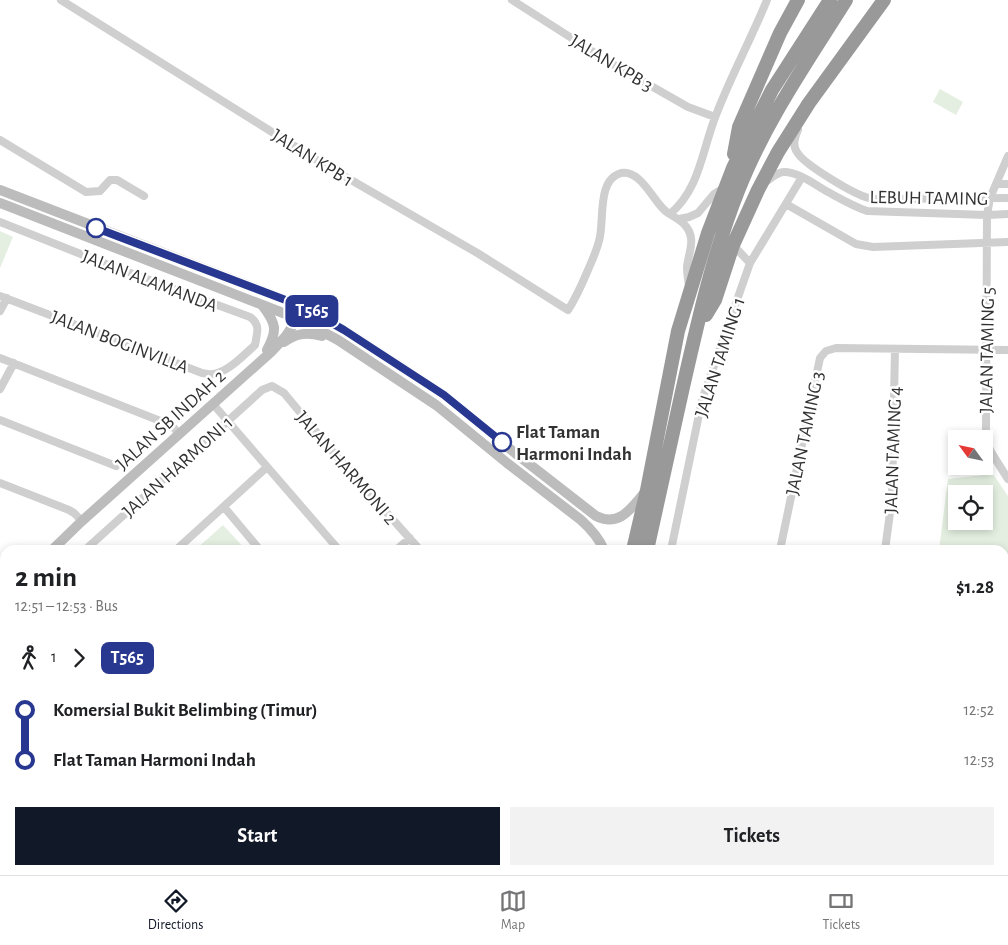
<!DOCTYPE html>
<meta charset="utf-8">
<style>
:root{--surface:#fff;--page:#f2f2f2;--text:#202124;--muted:#757577;--line:#e0e0e0;--accent:#111827}
body{margin:0;font-family:"Alegreya Sans",sans-serif;background:var(--page);color:var(--text);height:100vh;display:flex;flex-direction:column;font-size:19px;white-space:nowrap}
*{box-sizing:border-box;margin:0}
p{font-size:16px;color:var(--muted)}
.icon{flex:none;width:28px;height:28px;fill:none;stroke:currentColor;stroke-width:2;stroke-linecap:round;stroke-linejoin:round}
.map{position:relative;flex:1;overflow:hidden}
.sheet{position:absolute;left:0px;top:545px;width:1009px;height:330px;display:flex;flex-direction:column;background:var(--surface);border-radius:15px 15px 0 0;box-shadow:0 2px 8px #0003}
.sheet>*{flex:none}
.badge{padding:0 10px;border-radius:8px;font-size:18px;line-height:32px}
.needle{width:32px;rotate:303deg}
.tools{position:absolute;left:948px;top:430px;display:grid;gap:10px}
.tools a{display:grid;place-items:center;width:45px;height:45px;border-radius:0px;background:var(--surface);box-shadow:0 2px 8px #0003;font-size:25px}
.map>.badge{position:absolute;translate:-50% -50%;box-shadow:0 0 0 2px #fff}
.legs{display:flex;align-items:center;gap:8px;height:55px;padding:0 15px;font-size:16px}
.legs p{margin-inline-start:auto}
.summary{display:flex;align-items:center;justify-content:space-between;height:85px;padding:0 15px}
h1{font-size:28px;font-weight:700;line-height:38px}
.primary-button{display:flex;gap:10px;margin-top:auto;padding:10px 15px}
.primary-button a{flex:1;height:58px;border-radius:0px;background:var(--accent);color:#fff;font-size:20px;font-weight:700;line-height:58px;text-align:center}
.primary-button a+a{background:var(--page);color:var(--text)}
ul{padding:0 15px;list-style:none}
li{display:flex;align-items:center;gap:18px;height:50px;font-size:19px}
li i{display:grid;place-items:center;width:8px;height:100%;margin:0 6px;background:currentColor}
li i::after{content:'';width:12px;height:12px;margin:-6px;border:4px solid;border-radius:50%;background:var(--surface)}
li p{margin-inline-start:auto}
li:first-child i{background:linear-gradient(#0000 50%,currentColor 0)}
li:last-child i{background:linear-gradient(currentColor 50%,#0000 0)}
.menu{display:flex;justify-content:space-around;align-items:center;height:70px;border-top:1px solid var(--line);background:var(--surface);font-size:14px;color:var(--muted)}
.menu a{display:grid;justify-items:center;gap:2px}
.menu .on{color:var(--accent)}
.map>svg:first-child{display:block}
.green{fill:#e4efe1;fill-rule:evenodd}
.lines{fill:none;stroke-linecap:round;stroke-linejoin:round}
.street{stroke:#cfcfcf;stroke-width:8}
.secondary{stroke:#bcbcbc;stroke-width:10}
.highway{stroke:#999;stroke-width:14}
.line-1-casing{stroke:#fff;stroke-width:11}
.line-1{stroke:#283890;stroke-width:8}
.stop-1-dot{fill:#fff;stroke:#283890;stroke-width:2.5}
.labels{text-anchor:middle;stroke-width:5;stroke-linejoin:round;paint-order:stroke}
.street-label{font-size:19px;fill:#323232;stroke:#fff}
.stop-label{font-size:19px;font-weight:bold;fill:#323232;stroke:#fff;text-anchor:start}
</style>
<div class="map">
<svg width="1008" height="875" viewBox="0 0 1008 875">
<rect width="100%" height="100%" fill="#fff"/>
<path class="green" d="M 940,89 L 963,102 L 956,115 L 933,102 Z
M 0,231 L 13,237 L 0,268 Z
M 993,474 L 1008,496 L 1008,555 L 1004,559 L 1004,550 L 939,550 L 948,479 ZM 956,494 L 984,494 L 984,521 L 956,521 Z
M 223,525 L 246,550 L 195,550 Z"/>
<g class="lines">
<path class="street" d="M 61,0 L 320,162 L 479,254 L 568,310 C 578,295 584,279 591,263 C 594,256 597,249 599,241 C 605,222 596,180 621,173 C 635,170 646,187 653,196 C 658,203 662,209 668,213 C 674,217 679,219 684,224 C 697,238 689,250 687,267 C 687,273 688,279 689,286
M 512,0 L 609,62 L 688,107 L 715,117
M 798,130 C 795,137 792,145 797,152 C 803,164 855,195 869,198 C 872,199 877,199 880,199 L 1008,198
M 0,140 L 86,192 L 100,191 L 110,180 L 117,180 L 144,196
M 1008,156 L 990,198 L 987,215 L 986,427 L 986,440 L 991,452 L 1008,479
M 767,181 C 772,177 778,172 784,172 C 799,172 815,185 828,192 C 841,199 853,206 867,211 L 987,215 L 1008,214
M 996,184 L 1008,184
M 786,204 L 856,244 L 873,247 L 1008,242
M 670,214 C 700,189 702,150 716,115 C 731,76 751,39 767,0
M 679,219 L 689,217 L 698,213 L 714,194 L 725,187
M 0,222 L 106,264 L 250,317 C 261,325 257,333 255,345 C 245,354 228,372 214,374 C 210,375 205,373 202,373 L 0,296
M 733,245 L 750,263
M 0,311 L 7,298
M 0,358 L 168,424 L 174,428 L 179,434
M 0,389 L 14,363
M 213,404 L 339,550
M 0,420 L 116,466
M 0,483 L 69,510 L 74,513 L 82,521
M 224,507 L 260,550
M 85,550 L 250,401 L 262,390 L 272,386 L 284,393 L 338,458 L 420,550
M 176,550 L 267,467
M 396,550 L 410,538
M 671,550 L 702,400 L 750,263 L 802,177
M 780,550 L 820,358 L 826,351 L 836,348 L 1008,350
M 885,550 L 892,498 L 895,349
M 0,575 L 5,578
M 0,688 L 5,692
M 1004,701 L 1008,707
M 0,771 L 5,774
M 0,792 L 5,784
M 0,849 L 5,852
M 33,870 L 41,875
M 827,870 L 837,875
M 536,875 L 541,870
M 620,875 L 623,870"/>
<path class="secondary" d="M 0,190 L 304,307 L 344,330 L 444,395 L 515,453 L 596,516 C 620,528 632,507 646,491
M 0,203 L 283,313 L 297,318 L 338,340 L 436,405 L 507,463 L 581,520 C 591,529 599,538 604,550
M 262,305 C 276,323 278,330 267,350
M 284,342 C 297,333 307,332 322,336
M 52,550 L 82,521 L 271,352 L 286,336 L 300,314
M 0,570 L 5,571
M 0,591 L 5,588"/>
<path class="highway" d="M 734,154 L 739,127 L 780,33 L 798,0
M 706,315 L 715,300 L 733,245 L 758,190 L 778,152 L 809,103 L 884,0
M 633,550 L 647,490 L 678,331 L 708,233 L 733,168 L 772,90 L 830,0
M 647,550 C 659,496 671,442 683,387 C 698,321 713,254 738,191 C 765,122 807,62 846,0
M 479,875 L 486,870
M 503,875 L 510,870"/>
</g>
<g class="lines">
<g class="line-1-casing">
<path id="line-1" d="M 96,228 L 304,307 L 344,330 L 444,395 L 502,442"/>
</g>
<use href="#line-1" class="line-1"/>
</g>
<g class="stop-1-dot">
<circle cx="96" cy="228" r="9"/>
<circle cx="502" cy="442" r="9"/>
</g>
<g class="labels">
<g class="street-label">
<text transform="translate(612 62) rotate(31)" y="7">JALAN KPB 3</text>
<text transform="translate(313 157) rotate(32)" y="7">JALAN KPB 1</text>
<text transform="translate(929 197) rotate(1)" y="7">LEBUH TAMING</text>
<text transform="translate(150 280) rotate(21)" y="7">JALAN ALAMANDA</text>
<text transform="translate(120 341) rotate(21)" y="7">JALAN BOGINVILLA</text>
<text transform="translate(986 350) rotate(-89)" y="7">JALAN TAMING 5</text>
<text transform="translate(719 357) rotate(-72)" y="7">JALAN TAMING 1</text>
<text transform="translate(170 419) rotate(-42)" y="7">JALAN SB INDAH 2</text>
<text transform="translate(804 433) rotate(-78)" y="7">JALAN TAMING 3</text>
<text transform="translate(892 450) rotate(-88)" y="7">JALAN TAMING 4</text>
<text transform="translate(177 466) rotate(-42)" y="7">JALAN HARMONI 1</text>
<text transform="translate(347 467) rotate(49)" y="7">JALAN HARMONI 2</text>
</g>
<g class="stop-label">
<text x="516" y="438">Flat Taman<tspan x="516" dy="22">Harmoni Indah</tspan></text>
</g>
</g>
</svg>
<div class="tools">
<a><svg class="needle" viewBox="-14 -14 28 28"><path d="M0-13l5 13h-10z" fill="#e53935"/><path d="M0 13l5-13h-10z" fill="#757577"/></svg></a>
<a><svg class="icon" aria-label="locate" viewBox="0 0 24 24"><circle cx="12" cy="12" r="6"/><path d="M12 2v4M12 18v4M2 12h4M18 12h4"/></svg></a>
</div>
<b class="badge" style="left:312px;top:311px;background:#283890;color:#fff">T565</b>
<section class="sheet">
<div class="summary"><div><h1>2 min</h1><p>12:51 – 12:53 · Bus</p></div><b>$1.28</b></div>
<div class="legs"><svg class="icon" aria-label="walk" viewBox="0 0 24 24"><circle cx="13" cy="4" r="2"/><path d="M13 8l-2 6 4 7M11 14l-3 7M7 12l3-4h3l4 4"/></svg>1<svg class="icon" aria-label="forward" viewBox="0 0 24 24"><path d="M9 5l7 7-7 7"/></svg><b class="badge" style="background:#283890;color:#fff">T565</b></div>
<ul>
<li><i style="color:#283890"></i><b>Komersial Bukit Belimbing (Timur)</b><p>12:52</p></li>
<li><i style="color:#283890"></i><b>Flat Taman Harmoni Indah</b><p>12:53</p></li>
</ul>
<div class="primary-button"><a>Start</a><a>Tickets</a></div>
</section>
</div>
<nav class="menu">
<a class="on"><svg class="icon" aria-label="directions" viewBox="0 0 24 24"><path d="M12 3l9 9-9 9-9-9zM9 14v-3h6M13 9l2 2-2 2"/></svg>Directions</a>
<a><svg class="icon" aria-label="map" viewBox="0 0 24 24"><path d="M3 6l6-2 6 2 6-2v14l-6 2-6-2-6 2zM9 4v14M15 6v14"/></svg>Map</a>
<a><svg class="icon" aria-label="tickets" viewBox="0 0 24 24"><path d="M3 7h18v10H3zM15 7v10"/></svg>Tickets</a>
</nav>
